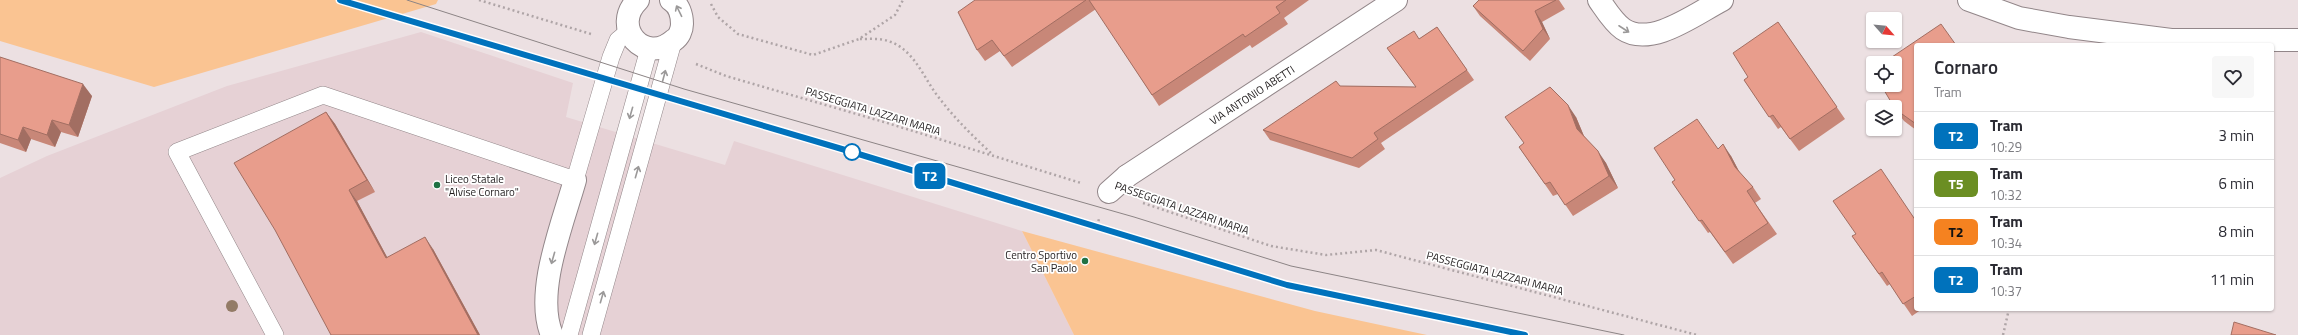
<!DOCTYPE html>
<html lang="it">
<style>
:root{--surface:#fff;--page:#f7f7f7;--text:#2b2b33;--muted:#7c7c81;--line:#e1e1e2}
body{margin:0;font-family:"Titillium Web",sans-serif;background:var(--page);color:var(--text);height:100vh;display:flex;flex-direction:column;font-size:15px;white-space:nowrap}
*{box-sizing:border-box;margin:0}
p{font-size:13px;color:var(--muted)}
.icon{flex:none;width:22px;height:22px;fill:none;stroke:currentColor;stroke-width:2;stroke-linecap:round;stroke-linejoin:round}
.map{position:relative;flex:1;overflow:hidden}
.drawer{position:absolute;left:1914px;top:43px;width:360px;height:268px;display:flex;flex-direction:column;background:var(--surface);border-radius:4px;box-shadow:0 1px 3px #0004}
.drawer>*{flex:none}
.badge{padding:0 8px;border-radius:6px;font-size:14px;line-height:26px}
.needle{width:26px;rotate:117deg}
.fabs{position:absolute;left:1866px;top:12px;display:grid;gap:8px}
.fabs a{display:grid;place-items:center;width:36px;height:36px;border-radius:4px;background:var(--surface);box-shadow:0 1px 3px #0004;font-size:20px}
.map>.badge{position:absolute;translate:-50% -50%;box-shadow:0 0 0 2px #fff}
.round{display:grid;place-items:center;flex:none;width:42px;height:42px;border-radius:4px;background:var(--page)}
.head{display:flex;align-items:center;justify-content:space-between;height:68px;padding:0 20px}
h1{font-size:19px;font-weight:600;line-height:30px}
ul{padding:0;list-style:none}
li{display:flex;align-items:center;gap:12px;height:48px;padding:0 20px;border-top:1px solid var(--line)}
li div{flex:1}
li b{display:block;font-size:15px}
li em{font-style:normal}
li .badge{min-width:44px;font-weight:700;text-align:center}
.map>svg:first-child{display:block}
.built{fill:#e6d1d5}
.green{fill:#fac492}
.lines{fill:none;stroke-linecap:round;stroke-linejoin:round}
.service-casing{stroke:#928689;stroke-width:18}
.pedestrian-casing{stroke:#928689;stroke-width:24}
.minor-casing{stroke:#928689;stroke-width:24}
.path{stroke:#afa5a7;stroke-width:2.5;stroke-dasharray:2 3;stroke-linecap:butt}
.service{stroke:#fff;stroke-width:17}
.pedestrian{stroke:#fff;stroke-width:22}
.minor{stroke:#fff;stroke-width:22}
.tram{stroke:#8c8485;stroke-width:1}
.tree{fill:#937b66}
.wall{fill:#c88778}
.shaded-wall{fill:#a26e62}
.building{fill:#e89d8c;stroke:#a26e62}
.oneway{stroke:#9b9999}
.line-casing{stroke:#fff;stroke-width:9}
.line{stroke:#0072bc;stroke-width:6}
.stop-dot{fill:#fff;stroke:#0072bc;stroke-width:2}
.poi-dot{fill:#1f7244;stroke:#fff;stroke-width:1.5}
.labels{text-anchor:middle;stroke-width:3.5;stroke-linejoin:round;paint-order:stroke}
.street-label{font-size:11px;fill:#201c1d;stroke:#fff}
.poi-label{font-size:11px;fill:#201c1d;stroke:#fff;text-anchor:start}
</style>
<div class="map">
<svg width="2298" height="335" viewBox="0 0 2298 335">
<rect width="100%" height="100%" fill="#ece0e2"/>
<path class="built" d="M 421,32 L 573,83 L 566,117 L 725,165 L 734,141 L 1022,231 L 1074,335 L 0,335 L 0,178 L 47,156 L 227,86 Z"/>
<path class="green" d="M 0,0 L 438,0 L 436,4 L 154,87 L 0,41 Z
M 1022,231 L 1315,311 L 1427,335 L 1074,335 Z"/>
<g class="lines">
<g class="service-casing">
<path id="service" d="M 275,335 L 177,152 L 323,95 L 575,180 L 611,57 L 618,40 L 629,31
M 569,335 L 649,49
M 591,335 L 673,42"/>
</g>
<g class="pedestrian-casing">
<path id="pedestrian" d="M 1109,192 L 1127,176
M 552,335 C 534,293 563,223 575,180"/>
</g>
<g class="minor-casing">
<path id="minor" d="M 638,0 C 610,27 645,66 674,40 C 679,37 682,30 682,24 C 682,15 679,5 671,0
M 1599,0 C 1606,10 1613,22 1623,29 C 1651,48 1695,14 1722,0
M 1969,0 L 2019,18 L 2069,27 L 2171,40 L 2298,40
M 1127,176 L 1396,0"/>
</g>
<path class="path" d="M 479,0 L 591,34
M 711,4 L 718,17 L 738,34 L 813,55 L 859,39 L 895,15 L 903,0
M 860,39 C 868,39 880,38 888,41 C 915,49 924,80 940,99 C 956,120 974,137 993,155
M 696,64 L 726,76 L 884,122 L 1081,183
M 1143,203 L 1271,246 L 1326,255 L 1376,250 L 1697,335
M 1097,226 L 1099,219
M 2003,335 L 2009,309"/>
<use href="#service" class="service"/>
<use href="#pedestrian" class="pedestrian"/>
<use href="#minor" class="minor"/>
<path class="tram" d="M 340,0 L 1097,226 L 1287,285 L 1525,335
M 407,0 L 684,89 L 1134,217 L 1291,266 L 1624,335"/>
</g>
<circle class="tree" cx="232" cy="306" r="6"/>
<path class="wall" d="M 975,0 L 1309,0 L 1284,18 L 1288,24 L 1252,48 L 1250,45 L 1159,106 L 1096,9 L 1012,67 L 1000,51 L 985,61 L 977,50 Z
M 1479,0 L 1559,0 L 1565,9 L 1542,22 L 1550,39 L 1530,61 L 1480,16 L 1473,6 Z
M 1778,22 L 1845,119 L 1799,151 L 1781,127 L 1778,129 L 1744,80 L 1748,77 Z
M 1437,27 L 1474,80 L 1381,143 L 1385,149 L 1359,168 L 1270,140 L 1263,130 L 1340,86 L 1416,87 L 1387,48 L 1419,39 Z
M 1916,45 L 1916,130 L 1904,121 L 1895,109 Z
M 0,57 L 92,96 L 78,137 L 61,132 L 55,147 L 31,139 L 26,152 L 0,143 Z
M 326,112 L 335,124 L 375,192 L 357,201 L 387,257 L 433,249 L 480,335 L 275,230 Z
M 1576,117 L 1584,136 L 1606,163 L 1618,188 L 1573,216 L 1558,194 L 1553,196 L 1519,147 L 1524,143 Z
M 1718,149 L 1731,156 L 1740,173 L 1753,187 L 1761,199 L 1755,203 L 1777,234 L 1733,264 L 1710,232 L 1708,233 L 1672,182 Z
M 1916,220 L 1916,309 L 1922,309 L 1912,316 L 1890,284 L 1887,286 L 1852,236 Z"/>
<path class="shaded-wall" d="M 1535,11 L 1542,22 L 1550,39 L 1543,29 Z
M 83,84 L 92,96 L 78,137 L 69,125 Z
M 1568,105 L 1576,117 L 1586,141 L 1577,129 Z
M 326,112 L 335,124 L 375,192 L 367,180 Z
M 52,120 L 61,132 L 55,147 L 47,135 Z
M 23,127 L 31,139 L 26,152 L 18,140 Z
M 1723,144 L 1731,156 L 1743,179 L 1735,167 Z
M 1598,151 L 1606,163 L 1618,188 L 1609,176 Z
M 349,190 L 357,201 L 394,270 L 386,258 Z
M 425,237 L 433,249 L 480,335 L 478,335 Z"/>
<path class="building" d="M 975,0 L 1086,0 L 1004,56 L 992,40 L 977,50 L 958,12 Z
M 1089,0 L 1286,0 L 1276,7 L 1280,13 L 1245,37 L 1243,34 L 1152,95 Z
M 1479,0 L 1556,0 L 1535,11 L 1543,29 L 1523,51 L 1473,6 Z
M 1778,22 L 1837,107 L 1790,139 L 1773,115 L 1769,117 L 1744,80 L 1748,77 L 1733,53 Z
M 1941,24 L 1956,45 L 1916,45 L 1916,124 L 1895,109 L 1895,107 L 1894,107 L 1881,85 L 1895,85 L 1895,63 L 1885,63 L 1892,57 Z
M 1437,27 L 1467,70 L 1374,133 L 1378,139 L 1352,158 L 1263,130 L 1336,81 L 1340,86 L 1416,87 L 1387,48 L 1414,31 L 1419,39 Z
M 0,57 L 83,84 L 69,125 L 52,120 L 47,135 L 23,127 L 18,140 L 0,134 Z
M 1550,87 L 1568,105 L 1577,129 L 1598,151 L 1609,176 L 1565,205 L 1550,182 L 1545,184 L 1519,147 L 1524,143 L 1505,117 Z
M 326,112 L 367,180 L 349,190 L 386,258 L 425,237 L 478,335 L 331,335 L 275,230 L 234,163 Z
M 1697,119 L 1718,149 L 1723,144 L 1735,167 L 1753,187 L 1747,191 L 1768,223 L 1725,252 L 1702,220 L 1699,221 L 1672,182 L 1675,180 L 1654,148 Z
M 1881,169 L 1916,221 L 1916,296 L 1903,304 L 1882,272 L 1879,274 L 1852,236 L 1856,234 L 1833,201 Z
M 2234,322 L 2276,335 L 2231,335 Z"/>
<defs><path id="oneway-shaft" d="M-6 0H5M1.5-3L5.5 0L1.5 3" fill="none" stroke-width="1.6" stroke-linecap="round" stroke-linejoin="round"/></defs>
<g class="oneway">
<use href="#oneway-shaft" transform="translate(679 11) rotate(-116)"/>
<use href="#oneway-shaft" transform="translate(1624 29) rotate(33)"/>
<use href="#oneway-shaft" transform="translate(664 76) rotate(-75)"/>
<use href="#oneway-shaft" transform="translate(631 113) rotate(106)"/>
<use href="#oneway-shaft" transform="translate(637 172) rotate(-74)"/>
<use href="#oneway-shaft" transform="translate(596 239) rotate(106)"/>
<use href="#oneway-shaft" transform="translate(553 258) rotate(106)"/>
<use href="#oneway-shaft" transform="translate(602 297) rotate(-74)"/>
</g>
<g class="lines">
<g class="line-casing">
<path id="line" d="M 340,0 L 852,152 L 1287,285 L 1525,335"/>
</g>
<use href="#line" class="line"/>
</g>
<circle class="stop-dot" cx="852" cy="152" r="8"/>
<g class="poi-dot">
<circle cx="437" cy="185" r="4"/>
<circle cx="1085" cy="261" r="4"/>
</g>
<g class="labels">
<g class="street-label">
<text transform="translate(1252 95) rotate(-33)" y="4">VIA ANTONIO ABETTI</text>
<text transform="translate(873 111) rotate(17)" y="4">PASSEGGIATA LAZZARI MARIA</text>
<text transform="translate(1182 208) rotate(19)" y="4">PASSEGGIATA LAZZARI MARIA</text>
<text transform="translate(1495 273) rotate(15)" y="4">PASSEGGIATA LAZZARI MARIA</text>
</g>
<g class="poi-label">
<text x="445" y="183">Liceo Statale<tspan x="445" dy="13">"Alvise Cornaro"</tspan></text>
<text x="1077" y="259" text-anchor="end">Centro Sportivo<tspan x="1077" dy="13">San Paolo</tspan></text>
</g>
</g>
</svg>
<div class="fabs">
<a><svg class="needle" viewBox="-14 -14 28 28"><path d="M0-13l5 13h-10z" fill="#e53935"/><path d="M0 13l5-13h-10z" fill="#7c7c81"/></svg></a>
<a><svg class="icon" aria-label="locate" viewBox="0 0 24 24"><circle cx="12" cy="12" r="6"/><path d="M12 2v4M12 18v4M2 12h4M18 12h4"/></svg></a>
<a><svg class="icon" aria-label="layers" viewBox="0 0 24 24"><path d="M12 4l9 5-9 5-9-5zM3 14l9 5 9-5"/></svg></a>
</div>
<b class="badge" style="left:930px;top:176px;background:#0072bc;color:#fff">T2</b>
<section class="drawer">
<div class="head"><div><h1>Cornaro</h1><p>Tram</p></div><a class="round"><svg class="icon" aria-label="heart" viewBox="0 0 24 24"><path d="M12 20l-8-8c-3-5 5-10 8-4 3-6 11-1 8 4z"/></svg></a></div>
<ul>
<li><span class="badge" style="background:#0072bc;color:#fff">T2</span><div><b>Tram</b><p>10:29</p></div><em>3 min</em></li>
<li><span class="badge" style="background:#6b8e23;color:#fff">T5</span><div><b>Tram</b><p>10:32</p></div><em>6 min</em></li>
<li><span class="badge" style="background:#f58220;color:#111">T2</span><div><b>Tram</b><p>10:34</p></div><em>8 min</em></li>
<li><span class="badge" style="background:#0072bc;color:#fff">T2</span><div><b>Tram</b><p>10:37</p></div><em>11 min</em></li>
</ul>
</section>
</div>
